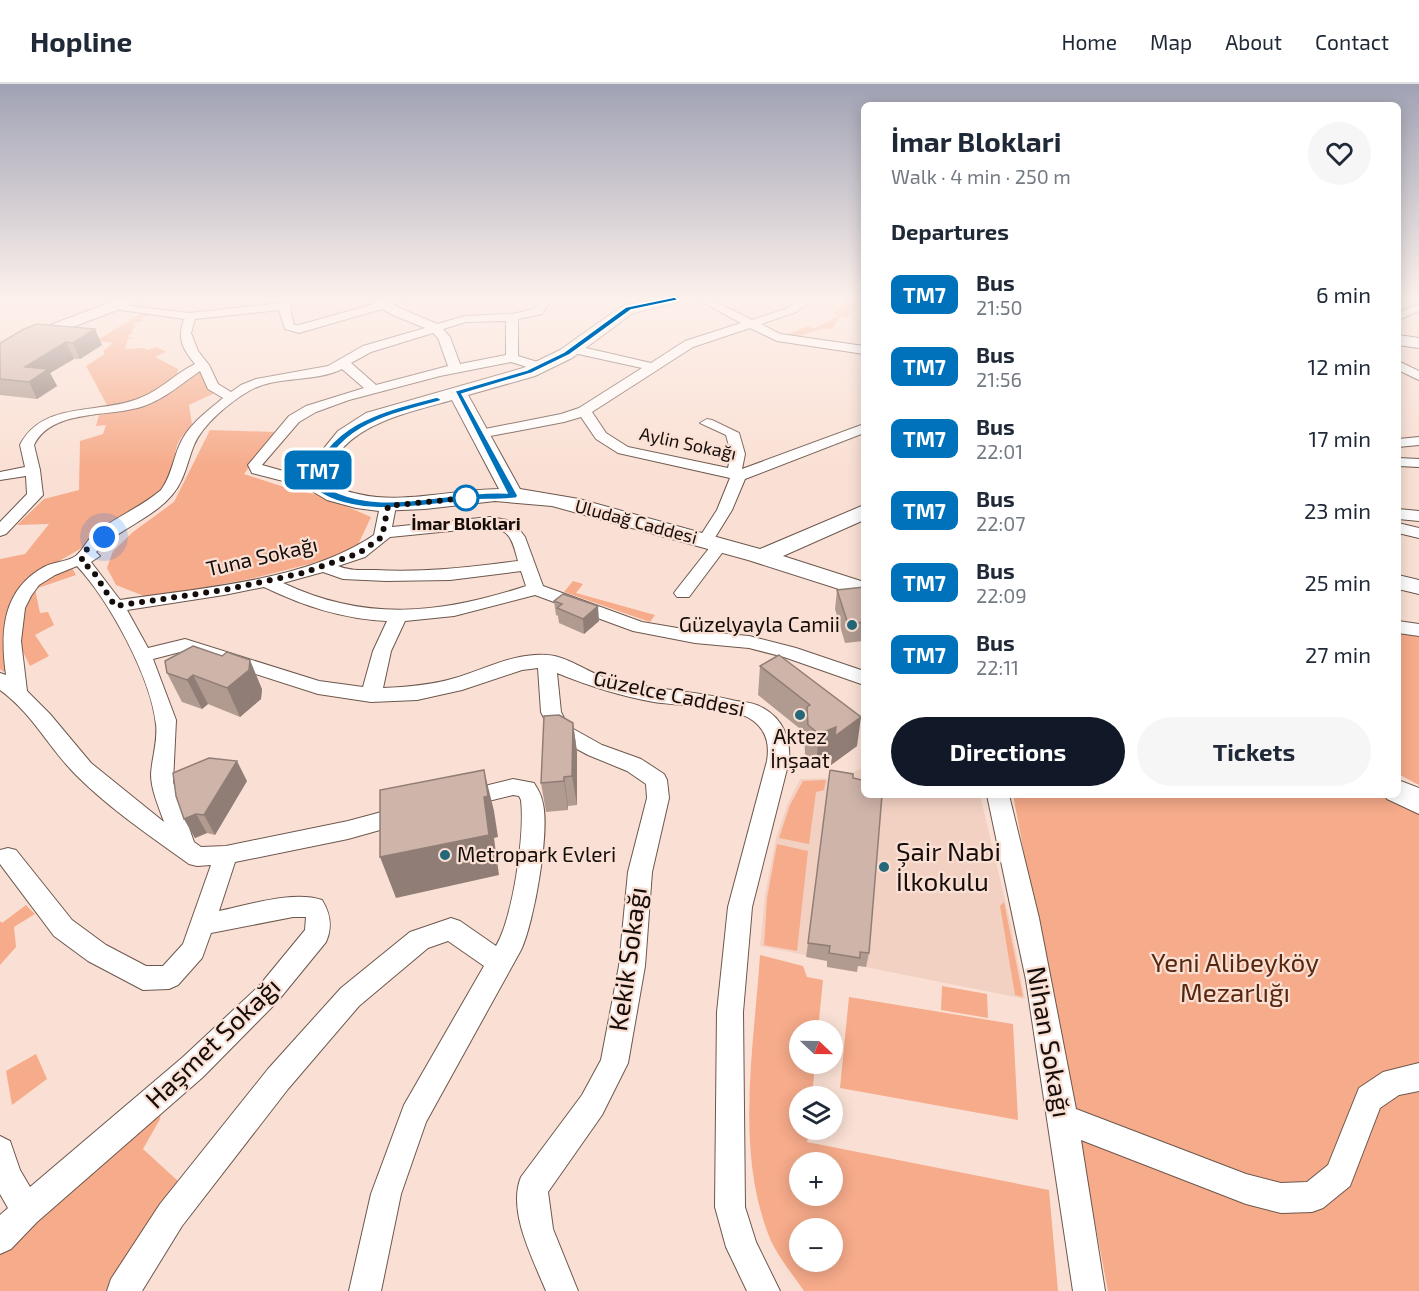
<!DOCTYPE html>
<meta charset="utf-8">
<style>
:root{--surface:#fff;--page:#f6f6f7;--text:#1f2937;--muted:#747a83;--line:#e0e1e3;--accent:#111827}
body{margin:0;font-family:"Exo 2",sans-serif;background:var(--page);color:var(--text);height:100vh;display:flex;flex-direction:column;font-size:22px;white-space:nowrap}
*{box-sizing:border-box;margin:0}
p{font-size:20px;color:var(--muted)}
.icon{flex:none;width:33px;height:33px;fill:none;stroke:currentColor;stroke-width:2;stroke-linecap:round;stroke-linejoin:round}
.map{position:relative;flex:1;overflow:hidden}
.drawer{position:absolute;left:861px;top:18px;width:540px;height:696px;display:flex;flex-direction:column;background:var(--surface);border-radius:9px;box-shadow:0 3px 15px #0003}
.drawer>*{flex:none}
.badge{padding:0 12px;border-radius:9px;font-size:21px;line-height:39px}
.needle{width:39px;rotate:112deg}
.tools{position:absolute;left:789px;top:936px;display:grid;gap:12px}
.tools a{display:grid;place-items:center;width:54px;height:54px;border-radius:50%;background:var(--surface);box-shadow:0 3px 15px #0003;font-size:30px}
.you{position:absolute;width:30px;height:30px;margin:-15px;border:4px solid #fff;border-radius:50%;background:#1a73e8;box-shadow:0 0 0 9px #1a73e833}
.map>.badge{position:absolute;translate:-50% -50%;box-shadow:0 0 0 3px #fff}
h2{padding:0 30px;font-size:22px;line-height:54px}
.round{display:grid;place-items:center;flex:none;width:63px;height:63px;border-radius:32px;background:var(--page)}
.head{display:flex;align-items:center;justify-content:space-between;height:102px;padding:0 30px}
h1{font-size:28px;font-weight:700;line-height:45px}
.button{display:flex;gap:12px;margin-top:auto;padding:12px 30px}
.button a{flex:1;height:69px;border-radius:36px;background:var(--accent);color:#fff;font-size:24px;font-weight:700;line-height:69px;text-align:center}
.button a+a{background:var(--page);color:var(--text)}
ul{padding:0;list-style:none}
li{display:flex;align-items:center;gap:18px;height:72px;padding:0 30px}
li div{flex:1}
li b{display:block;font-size:22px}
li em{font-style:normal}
li .badge{min-width:66px;font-weight:700;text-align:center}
header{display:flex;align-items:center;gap:36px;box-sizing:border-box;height:84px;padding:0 30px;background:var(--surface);border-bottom:2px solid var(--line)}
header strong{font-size:28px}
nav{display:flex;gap:33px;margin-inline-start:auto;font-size:21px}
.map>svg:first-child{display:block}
.built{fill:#f2d1c2}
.green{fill:#f6ab8a;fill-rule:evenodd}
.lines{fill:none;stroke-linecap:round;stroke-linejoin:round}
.street-casing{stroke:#6d574d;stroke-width:2}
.secondary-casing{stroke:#6d574d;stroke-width:2}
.street{fill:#fff;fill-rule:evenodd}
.secondary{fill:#fff;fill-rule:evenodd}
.wall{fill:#b19b91}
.shaded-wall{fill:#907e76}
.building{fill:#ceb4a9;stroke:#907e76;stroke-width:1.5}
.line{fill:#0072bc;stroke:#fff;stroke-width:1.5}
.walk{stroke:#150d09;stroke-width:6;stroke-dasharray:0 10.8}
.stop-dot{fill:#fff;stroke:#0072bc;stroke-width:3}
.poi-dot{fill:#24687a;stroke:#fae0d4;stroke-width:2}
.labels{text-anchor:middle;stroke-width:4.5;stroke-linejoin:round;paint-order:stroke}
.far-street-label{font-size:18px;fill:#150d09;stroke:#fae0d4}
.far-stop-label{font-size:18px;font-weight:bold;fill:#150d09;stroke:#fae0d4}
.street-label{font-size:21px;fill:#150d09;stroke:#fae0d4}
.poi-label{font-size:21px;fill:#150d09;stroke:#fae0d4;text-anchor:end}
.near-poi-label{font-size:26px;fill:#150d09;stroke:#fae0d4;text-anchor:start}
.near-street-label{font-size:26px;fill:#150d09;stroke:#fae0d4}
.near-park-label{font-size:26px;fill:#59270e;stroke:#fae0d4}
</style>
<header>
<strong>Hopline</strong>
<nav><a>Home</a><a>Map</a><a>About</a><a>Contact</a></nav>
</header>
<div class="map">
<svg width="1419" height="1207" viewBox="0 0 1419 1207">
<rect width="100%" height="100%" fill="#fae0d4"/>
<path class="built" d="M 864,683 L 864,711 L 980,711 L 1011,841 L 1025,915 L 760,862 L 765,811 L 776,754 L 788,719 L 800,695 L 842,694 Z"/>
<path class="green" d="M 850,215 L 864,216 L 861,216 L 855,227 L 851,227 L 847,234 L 840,233 L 832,245 C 812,242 804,257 783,252 L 808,242 L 813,245 L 839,232 L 834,230 Z
M 143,228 L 158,230 L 143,233 L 143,237 L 133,239 L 136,243 L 131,246 L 134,248 L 127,252 L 134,254 L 128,255 L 125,265 L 144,264 L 148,266 L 157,263 L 166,268 L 155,273 L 178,285 L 176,294 L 171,300 L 129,320 L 108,323 L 86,282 L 105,270 L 103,267 L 113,259 L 96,257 Z
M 197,288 L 201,288 L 217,308 L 189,321 L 192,340 C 188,346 181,352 178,359 C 172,374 176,388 164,402 C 135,438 64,473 23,498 C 0,524 3,553 7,586 L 4,588 L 0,585 L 0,475 L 25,470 L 49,440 L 17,441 L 44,415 L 79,406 L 80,357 L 103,350 L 106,341 L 96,342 L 99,331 L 124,326 Z
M 210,346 L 275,348 L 244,390 L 290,405 L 320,411 L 371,433 L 356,465 L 325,476 L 254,494 L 160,512 L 144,512 L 116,501 L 107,484 L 113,467 L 133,448 L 174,418 Z
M 72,484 L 76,491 L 35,505 L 40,529 L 48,528 L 54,541 L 35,551 L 49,572 L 30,582 L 18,558 L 23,517 L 41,496 Z
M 573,497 L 583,500 L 576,509 L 655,531 L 650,538 L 564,508 Z
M 1398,548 L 1419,552 L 1419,701 L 1398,690 Z
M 826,696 L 824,706 L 816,708 L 809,760 L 779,754 L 790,721 L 803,697 Z
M 1013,711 L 1389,711 L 1419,728 L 1419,1207 L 1108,1207 Z
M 777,760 L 808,767 L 797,867 L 764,861 L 767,814 Z
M 1004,818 L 1023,913 L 1015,911 L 1000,822 Z
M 26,821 L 35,830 L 14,843 L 16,863 L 0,881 L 0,837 L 2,839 Z
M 760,871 L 803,882 L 807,893 L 823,896 L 818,946 L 800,946 L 800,980 L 815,980 L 812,1012 L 800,1012 L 800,1046 L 809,1046 L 807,1058 L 1049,1106 L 1058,1207 L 804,1207 C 793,1191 779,1174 771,1157 C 734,1069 754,964 760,871 ZM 800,1078 L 832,1078 L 832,1112 L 800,1112 ZM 800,1144 L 832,1144 L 832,1178 L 800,1178 Z
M 942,902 L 987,910 L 988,934 L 941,926 Z
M 849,913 L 1013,940 L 1018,1036 L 840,1004 Z
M 36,970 L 47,995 L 12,1021 L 6,987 Z
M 161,1028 L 160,1035 L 143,1065 L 178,1097 L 108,1207 L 0,1207 L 0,1169 Z"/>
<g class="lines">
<g class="street-casing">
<path id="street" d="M 287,215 L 299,216 L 290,223 L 294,241 L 299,241 L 374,220 L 371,215 L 385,217 L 408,215 L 393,221 L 437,240 L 465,232 L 512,230 L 534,225 L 542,215 L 552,215 L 542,230 L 518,235 L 518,272 L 544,280 L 546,283 L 540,287 L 511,278 L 440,292 L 349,316 L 316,328 L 299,338 L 262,381 L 319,397 L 322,400 L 319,403 L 314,405 L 252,389 L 248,381 L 289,332 L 306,322 L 364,304 L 342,285 C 314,299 276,291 249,307 C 230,318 203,340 194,361 C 187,378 185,396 172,411 C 152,435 118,445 96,468 L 100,472 L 91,478 L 120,516 C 200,504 307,497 374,451 L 380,422 L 388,417 L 396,422 L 392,443 L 490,433 L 513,437 L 525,453 L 543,502 L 642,538 L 695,547 L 749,552 L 796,564 L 864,587 L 864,601 L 784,573 L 749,564 L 695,559 L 633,547 L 535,511 L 454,532 L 405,537 L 391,567 L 383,604 C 407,603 431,601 455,594 C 483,586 516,568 547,571 C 567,572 587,588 606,594 C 649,606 694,606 736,617 C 745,618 755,619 763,624 C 783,635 791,655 789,677 L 752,823 L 743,928 L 745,1123 L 756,1158 L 780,1207 L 747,1207 L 726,1163 L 715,1123 L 717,928 L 728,823 L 767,677 C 770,659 766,644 749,634 C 729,622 679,622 654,618 C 620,612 589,602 557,589 L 561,628 L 568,642 L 602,661 L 641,675 L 664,690 L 667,696 L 669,714 L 652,788 L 645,882 L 628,979 L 602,1031 L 548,1108 L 553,1145 L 578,1207 L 546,1207 C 533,1175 507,1127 521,1093 L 582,1011 L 601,976 L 619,882 L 628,788 L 647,714 L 646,700 L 627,687 L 588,671 L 553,652 L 541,628 L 538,584 L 522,586 L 462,606 L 417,616 L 371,618 L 318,610 L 184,567 L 153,575 L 176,636 L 173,698 L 194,758 L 201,763 L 226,762 L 348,737 L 404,722 L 412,725 L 415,731 L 412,737 L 348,755 L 235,778 L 219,827 C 248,821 294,806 322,816 C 330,829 333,842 326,858 L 277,918 L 203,993 L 37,1138 L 11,1165 L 0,1170 L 0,1131 L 8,1124 L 0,1110 L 0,1052 L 10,1057 L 20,1086 L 30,1103 L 183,973 L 259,902 L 305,846 L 306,833 L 293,833 L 211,849 L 202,874 L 178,901 L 169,905 L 143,906 L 88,877 L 54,852 L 0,780 L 0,766 L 8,764 L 16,766 L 72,836 L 106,861 L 146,882 L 163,882 L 183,860 L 211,781 L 197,782 L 189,780 C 150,752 110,725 76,691 C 49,664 32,629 0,606 L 0,589 L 6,591 C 0,548 2,506 44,483 C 53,478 65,478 74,473 C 81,469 86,458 92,452 C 113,434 140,424 161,406 C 173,390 173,371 183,354 C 192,338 209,326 223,314 L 208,305 L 200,287 C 181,300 166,314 144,322 C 110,334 52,324 34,361 L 40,386 L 43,411 L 6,450 L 0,452 L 0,438 L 27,410 L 26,392 L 0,396 L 0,388 L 25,383 L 20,361 C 43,316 100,331 140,314 C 161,306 176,289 195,280 C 182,264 177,255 184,235 L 115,225 L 111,224 L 111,220 L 190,229 L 281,219 ZM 382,225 L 395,232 L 425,244 L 363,262 L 328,282 L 256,295 L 241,301 L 231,308 L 218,300 L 209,281 L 198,267 L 191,249 L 195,235 L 279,226 L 285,245 L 299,249 ZM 506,237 L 506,271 L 460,280 L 450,253 L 443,245 L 466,238 ZM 433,249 L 438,254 L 448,282 L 376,301 L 351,279 L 371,268 ZM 490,443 C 511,445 513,459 518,477 C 470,483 423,489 375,486 C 363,486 350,487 338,482 L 365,473 L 390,453 ZM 77,482 C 109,516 151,593 156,640 C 158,657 152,673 151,690 C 151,706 159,723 164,738 L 91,679 L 50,630 L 27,607 L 21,557 L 25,524 L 31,512 L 39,501 L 55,491 ZM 521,487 L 526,502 C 441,530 365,538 283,499 L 323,488 L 343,495 L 386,497 L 450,496 ZM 264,503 C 304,522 342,535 387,537 L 373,567 L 363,603 L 319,597 L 185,555 L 148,564 L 127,526 L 224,511 Z
M 697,215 L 710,215 L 752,236 L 788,224 L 800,215 L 812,215 L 796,228 L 761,240 L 780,250 L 864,262 L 864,270 L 777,257 L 750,244 L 693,263 L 592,328 L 606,349 L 628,363 L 728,384 L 731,370 L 726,351 L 700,339 L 707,335 L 712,336 L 739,349 L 745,370 L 742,385 L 864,340 L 864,349 L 745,395 L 732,426 L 711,460 L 699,460 L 697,457 L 717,426 L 730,394 L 618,369 L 596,355 L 581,333 L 564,338 L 480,354 L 473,350 L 480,346 L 561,330 L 579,324 L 642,284 L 569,268 L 569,262 L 573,261 L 651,279 L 685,257 L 741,239 Z
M 1419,220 L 1419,227 L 1398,236 L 1398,229 Z
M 1398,277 L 1419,287 L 1419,296 L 1398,286 Z
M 1419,353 L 1419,361 L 1398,363 L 1398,355 Z
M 1398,374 L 1419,375 L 1419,383 L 1398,382 Z
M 1398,425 L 1419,427 L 1419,437 L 1398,435 Z
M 1398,439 L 1419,444 L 1419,454 L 1398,449 Z
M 720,456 L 728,461 L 689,513 L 677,513 L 674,509 L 677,505 L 714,458 Z
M 1398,537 L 1419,540 L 1419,552 L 1398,549 Z
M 513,695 L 534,699 C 537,704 541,710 542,716 C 551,743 534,839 521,866 L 426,1038 L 401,1110 L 381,1207 L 349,1207 L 371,1110 L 404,1021 L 484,882 L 448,857 L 428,864 L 359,922 L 288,1005 L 182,1142 L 142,1207 L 107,1207 L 111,1195 L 160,1120 L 268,985 L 341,904 L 410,848 L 451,834 L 460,837 L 496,862 C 513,833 525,750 521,716 L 519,712 L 513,711 L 464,723 L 456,721 L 453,715 L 456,709 Z
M 987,711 L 1009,711 L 1039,834 L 1076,1025 L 1246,1090 L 1281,1099 L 1307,1098 L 1328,1081 L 1359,1004 L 1383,988 L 1419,979 L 1419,1007 L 1399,1011 L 1380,1024 L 1350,1102 L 1323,1124 L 1312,1128 L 1281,1129 L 1246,1120 L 1081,1056 L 1105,1207 L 1073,1207 L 1026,896 Z"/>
</g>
<g class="secondary-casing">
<path id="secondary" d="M 119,215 L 141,215 L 138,218 L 0,271 L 0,260 Z
M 654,215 L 683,215 L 680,218 L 633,229 L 572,274 L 535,292 L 468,311 L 520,405 L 579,415 L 760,465 L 864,421 L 864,436 L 783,472 L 864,498 L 864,513 L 748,476 L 552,422 L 495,417 L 425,425 L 379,427 L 356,424 L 327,416 L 307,404 L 304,400 L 308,384 L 338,347 L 366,329 L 523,284 L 560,266 L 622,222 ZM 452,316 L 499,405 C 438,406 382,428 325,398 C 338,341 405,330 452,316 Z
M 1398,251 L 1419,254 L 1419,264 L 1398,261 Z
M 1398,491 L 1419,496 L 1419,510 L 1398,505 Z
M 1398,696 L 1419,704 L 1419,730 L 1387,715 L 1385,711 L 1398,711 Z"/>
</g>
<use href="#street" class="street"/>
<use href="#secondary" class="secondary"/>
</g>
<path class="wall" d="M 95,245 L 102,261 L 80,275 L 74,275 L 50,289 L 57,302 L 37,315 L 0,311 L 0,259 Z
M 864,503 L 864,557 L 845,559 L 835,525 L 837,506 Z
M 554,517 L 599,537 L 584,550 L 559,539 L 558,532 L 556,531 Z
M 779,571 L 857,662 L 831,681 L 832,672 L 816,679 L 805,670 L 804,648 L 758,611 L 760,582 Z
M 165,577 L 262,605 L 261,615 L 240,633 L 208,620 L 202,625 L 182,618 L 167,589 Z
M 573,639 L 577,668 L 577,721 L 568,722 L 568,726 L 546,728 L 541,699 Z
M 853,694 L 862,702 L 869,869 L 866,883 L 858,882 L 857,888 L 827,883 L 827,877 L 806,873 L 808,859 Z
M 247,697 L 215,751 L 207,749 L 195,754 L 184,735 Z"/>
<path class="shaded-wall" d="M 95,245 L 102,261 L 80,275 L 73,259 Z
M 66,258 L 74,275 L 50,289 L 57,302 L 37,315 L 29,298 L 25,283 Z
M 598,522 L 599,537 L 584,550 L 583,535 Z
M 250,576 L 262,605 L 261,615 L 240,633 L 227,604 Z
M 193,591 L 208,620 L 202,625 L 187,596 Z
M 861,633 L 857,662 L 831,681 L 832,672 L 816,679 L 819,650 Z
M 573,639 L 577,668 L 577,721 L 572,692 Z
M 237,677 L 247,697 L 215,751 L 204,731 Z
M 484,686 L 494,727 L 498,753 L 494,754 L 499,791 L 396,814 L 380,773 L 484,713 Z
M 564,693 L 568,722 L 568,726 L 564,697 Z
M 196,730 L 207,749 L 195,754 L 184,735 Z"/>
<path class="building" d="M 37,240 L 95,245 L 73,259 L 66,258 L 25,283 L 48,285 L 29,298 L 0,295 L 0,259 L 24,245 Z
M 864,503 L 864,538 L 848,540 L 837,506 Z
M 563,510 L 598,522 L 583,535 L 557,524 L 562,520 L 554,517 Z
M 193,562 L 222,572 L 227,568 L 250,576 L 249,586 L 227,604 L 193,591 L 187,596 L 167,589 L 165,577 Z
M 779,571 L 861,633 L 835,652 L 836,643 L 819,650 L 808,641 L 807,623 L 810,621 L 760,582 Z
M 559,631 L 573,639 L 572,692 L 564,693 L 564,697 L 541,699 L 544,632 Z
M 209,674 L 237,677 L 204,731 L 196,730 L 184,735 L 176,712 L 173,689 Z
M 484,686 L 488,712 L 484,713 L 489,751 L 380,773 L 380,706 Z
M 830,686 L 853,690 L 853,694 L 862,696 L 862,702 L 864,702 L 864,711 L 882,711 L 869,869 L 860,868 L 860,874 L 829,869 L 830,862 L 808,859 Z"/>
<linearGradient id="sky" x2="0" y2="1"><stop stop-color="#a0a2b4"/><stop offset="0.56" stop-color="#fdf1ec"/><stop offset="1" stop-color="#fdf1ec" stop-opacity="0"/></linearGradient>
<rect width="1419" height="384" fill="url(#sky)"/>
<path class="line" d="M 675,213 L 678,216 L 631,226 L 569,271 L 532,289 L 462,310 L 518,412 L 516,414 C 502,416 485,415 470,416 C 423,421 347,437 309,400 C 327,339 383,327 437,313 L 441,315 L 440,317 C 390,331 335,341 319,399 C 376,437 444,405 507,409 L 455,307 L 527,286 L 564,268 L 626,223 Z"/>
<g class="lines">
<path class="walk" d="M 104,453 L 88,463 L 81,477 L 93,487 L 115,522 L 224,506 L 303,489 L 359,469 L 382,453 L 388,422 L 475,413 L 466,414"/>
</g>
<circle class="stop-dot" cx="466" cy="414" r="12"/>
<g class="poi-dot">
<circle cx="852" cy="541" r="6"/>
<circle cx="800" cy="631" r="6"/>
<circle cx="445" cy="771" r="6"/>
<circle cx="884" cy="783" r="6"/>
</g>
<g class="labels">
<g class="far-street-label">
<text transform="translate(688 360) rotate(12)" y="6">Aylin Sokağı</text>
<text transform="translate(636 438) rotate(15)" y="6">Uludağ Caddesi</text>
</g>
<g class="far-stop-label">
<text x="466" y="446">İmar Bloklari</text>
</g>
<g class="street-label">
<text transform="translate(262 473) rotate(-13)" y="7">Tuna Sokağı</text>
<text transform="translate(669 610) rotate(12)" y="7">Güzelce Caddesi</text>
</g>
<g class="poi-label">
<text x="840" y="548">Güzelyayla Camii</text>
<text x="800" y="660" text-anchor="middle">Aktez<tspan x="800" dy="24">İnşaat</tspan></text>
<text x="457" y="778" text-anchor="start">Metropark Evleri</text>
</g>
<g class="near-poi-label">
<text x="896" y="777">Şair Nabi<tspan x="896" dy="30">İlkokulu</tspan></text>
</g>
<g class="near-street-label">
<text transform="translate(628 875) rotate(-82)" y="9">Kekik Sokağı</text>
<text transform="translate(1049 958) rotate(80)" y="9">Nihan Sokağı</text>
<text transform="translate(213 959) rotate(-44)" y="9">Haşmet Sokağı</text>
</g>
<g class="near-park-label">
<text x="1235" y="888">Yeni Alibeyköy<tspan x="1235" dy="30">Mezarlığı</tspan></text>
</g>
</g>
</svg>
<div class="tools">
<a><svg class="needle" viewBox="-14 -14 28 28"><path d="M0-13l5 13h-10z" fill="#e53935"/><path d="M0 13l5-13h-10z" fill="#747a83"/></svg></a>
<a><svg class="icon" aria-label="layers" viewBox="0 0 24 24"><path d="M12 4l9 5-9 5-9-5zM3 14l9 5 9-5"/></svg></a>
<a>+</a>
<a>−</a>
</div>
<div class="you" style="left:104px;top:453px"></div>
<b class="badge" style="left:318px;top:386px;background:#0072bc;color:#fff">TM7</b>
<section class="drawer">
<div class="head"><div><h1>İmar Bloklari</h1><p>Walk · 4 min · 250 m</p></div><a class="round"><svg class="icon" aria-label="heart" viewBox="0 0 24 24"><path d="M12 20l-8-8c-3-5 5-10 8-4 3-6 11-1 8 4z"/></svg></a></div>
<h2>Departures</h2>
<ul>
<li><span class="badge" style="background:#0072bc;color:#fff">TM7</span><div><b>Bus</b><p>21:50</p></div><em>6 min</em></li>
<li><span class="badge" style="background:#0072bc;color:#fff">TM7</span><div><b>Bus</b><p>21:56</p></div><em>12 min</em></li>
<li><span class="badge" style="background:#0072bc;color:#fff">TM7</span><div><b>Bus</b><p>22:01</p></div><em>17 min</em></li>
<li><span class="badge" style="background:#0072bc;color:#fff">TM7</span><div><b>Bus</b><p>22:07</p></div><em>23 min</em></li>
<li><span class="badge" style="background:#0072bc;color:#fff">TM7</span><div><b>Bus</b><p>22:09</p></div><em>25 min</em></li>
<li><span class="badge" style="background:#0072bc;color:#fff">TM7</span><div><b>Bus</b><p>22:11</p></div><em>27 min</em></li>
</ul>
<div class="button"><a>Directions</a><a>Tickets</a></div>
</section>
</div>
